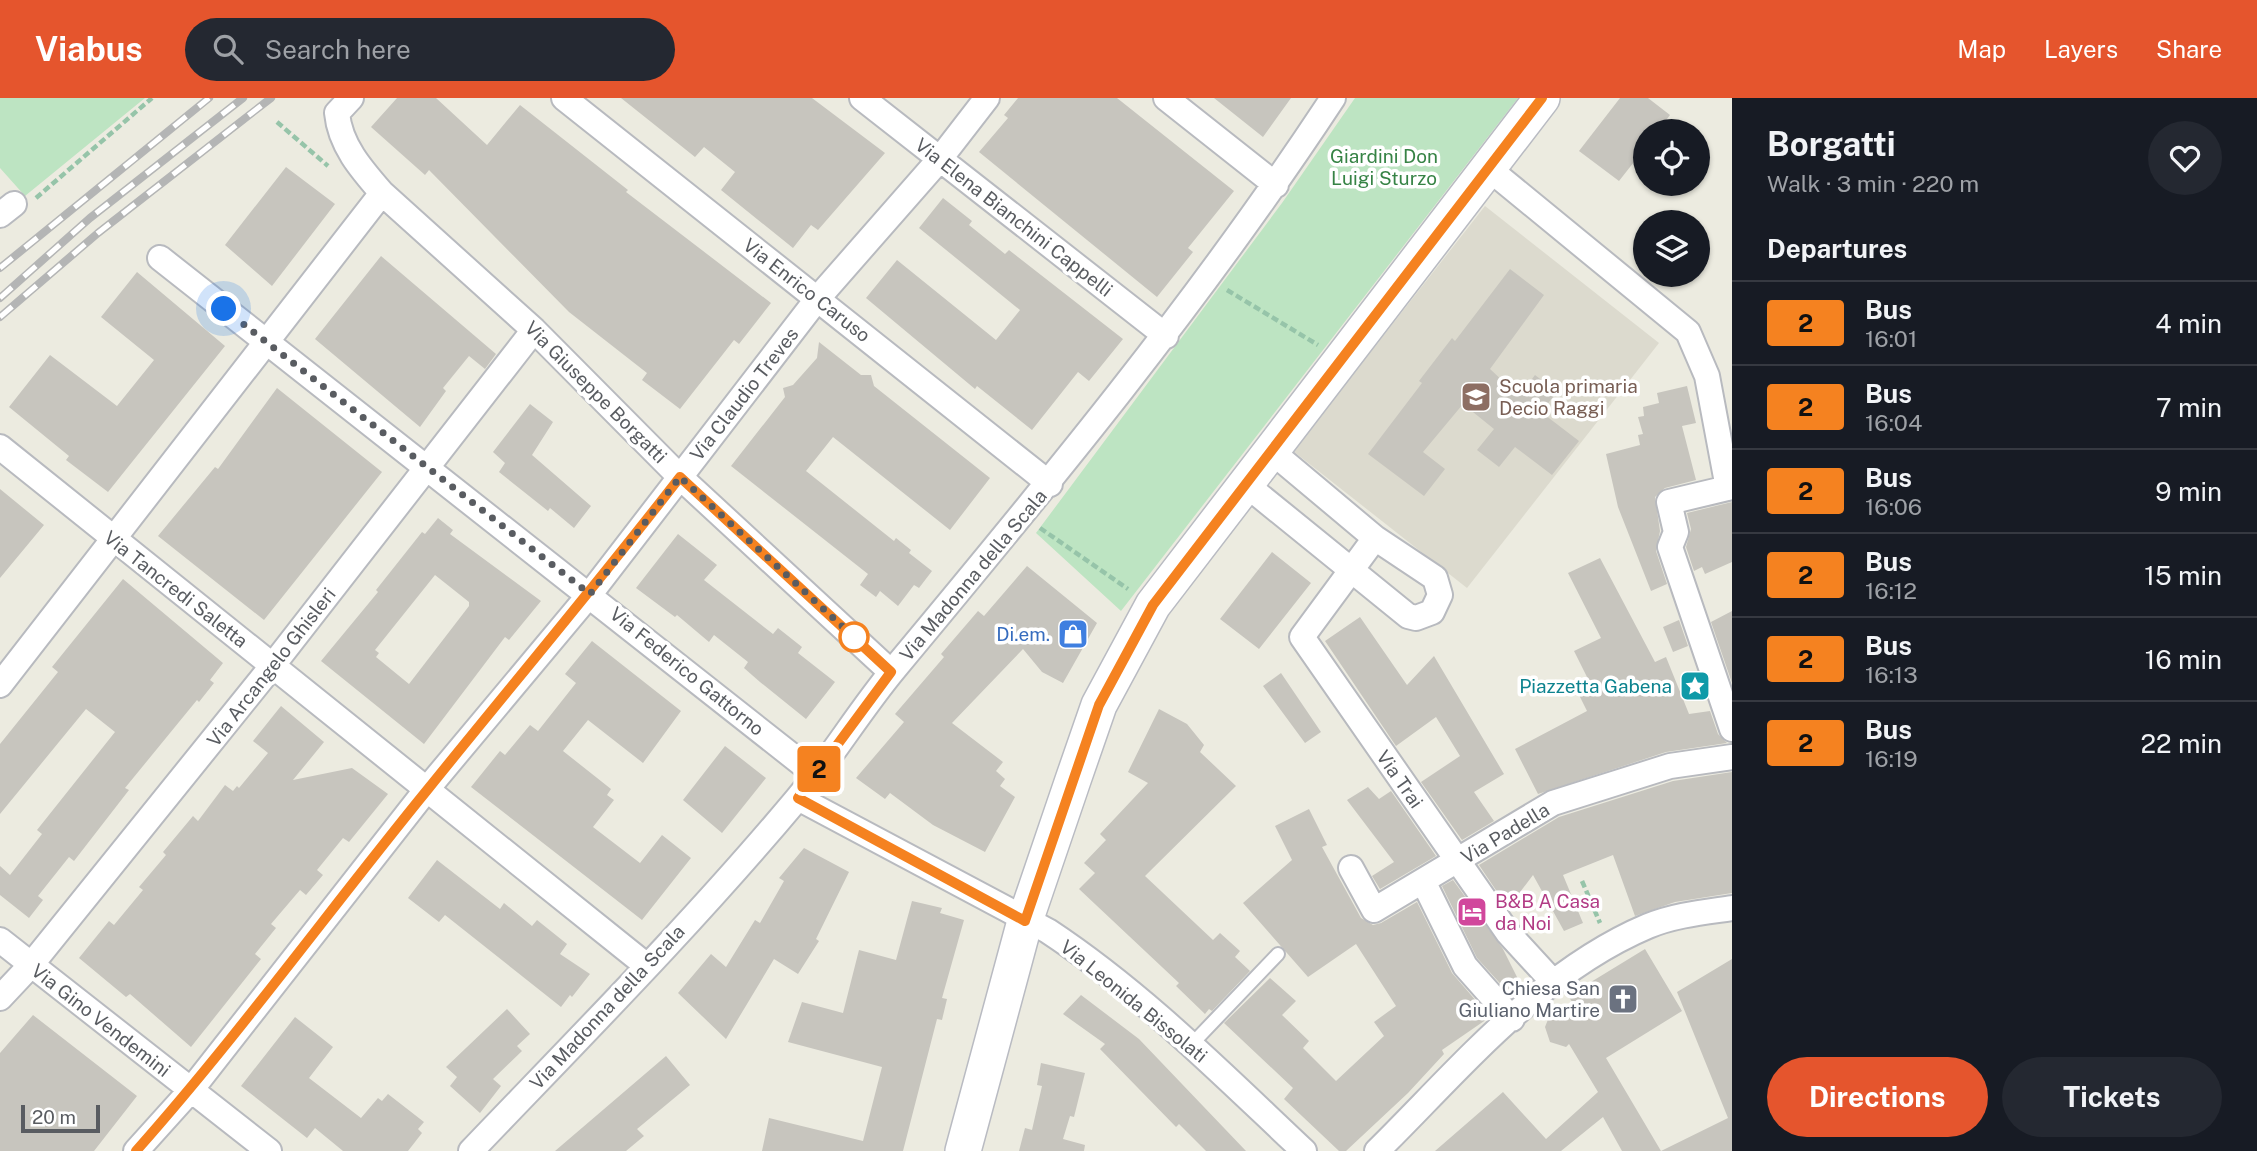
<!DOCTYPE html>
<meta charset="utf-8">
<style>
:root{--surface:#171b24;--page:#242831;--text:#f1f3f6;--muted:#9ea1a6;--line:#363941;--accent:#e5552d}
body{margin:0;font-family:"Public Sans",sans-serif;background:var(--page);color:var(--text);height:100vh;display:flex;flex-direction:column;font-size:26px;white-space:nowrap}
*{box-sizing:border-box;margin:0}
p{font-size:23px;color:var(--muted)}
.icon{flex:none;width:38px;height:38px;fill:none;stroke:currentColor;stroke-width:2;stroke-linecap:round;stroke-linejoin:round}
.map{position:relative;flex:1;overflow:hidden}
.panel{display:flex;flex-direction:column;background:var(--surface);width:525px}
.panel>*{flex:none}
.badge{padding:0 14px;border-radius:5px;font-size:24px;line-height:46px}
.fabs{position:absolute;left:1633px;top:21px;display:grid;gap:14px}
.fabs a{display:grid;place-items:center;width:77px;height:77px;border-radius:50%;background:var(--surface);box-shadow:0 2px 5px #0004;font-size:35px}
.scale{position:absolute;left:21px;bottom:18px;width:79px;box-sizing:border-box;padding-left:7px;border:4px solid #595c61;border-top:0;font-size:19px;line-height:24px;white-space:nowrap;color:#595c61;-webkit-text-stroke:5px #fff;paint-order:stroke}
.you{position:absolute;width:35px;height:35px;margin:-18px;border:5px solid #fff;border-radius:50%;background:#1a73e8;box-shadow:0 0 0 10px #1a73e833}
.map>.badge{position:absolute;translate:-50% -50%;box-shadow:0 0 0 4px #fff}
h2{padding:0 35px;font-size:26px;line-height:63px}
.round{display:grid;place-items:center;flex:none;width:74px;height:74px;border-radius:37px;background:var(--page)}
.overview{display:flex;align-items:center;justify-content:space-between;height:119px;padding:0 35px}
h1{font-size:33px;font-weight:700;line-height:52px}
.primary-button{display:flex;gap:14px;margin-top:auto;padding:14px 35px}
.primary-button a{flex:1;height:80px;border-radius:42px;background:var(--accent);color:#fff;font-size:28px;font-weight:700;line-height:80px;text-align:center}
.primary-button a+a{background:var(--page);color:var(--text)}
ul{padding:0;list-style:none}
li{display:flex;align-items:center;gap:21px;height:84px;padding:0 35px;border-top:2px solid var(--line)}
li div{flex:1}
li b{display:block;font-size:26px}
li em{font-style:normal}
li .badge{min-width:77px;font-weight:700;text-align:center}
header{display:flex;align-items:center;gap:42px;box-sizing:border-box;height:98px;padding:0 35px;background:var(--accent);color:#fff}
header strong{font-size:33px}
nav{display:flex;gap:38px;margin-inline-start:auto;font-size:24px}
.search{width:490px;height:63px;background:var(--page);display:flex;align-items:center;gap:18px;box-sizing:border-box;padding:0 24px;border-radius:38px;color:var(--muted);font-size:26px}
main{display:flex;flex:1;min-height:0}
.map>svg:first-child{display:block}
.education{fill:#dcdace}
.green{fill:#bde4c2}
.building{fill:#c7c5be;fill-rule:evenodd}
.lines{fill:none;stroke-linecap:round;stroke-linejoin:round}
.service-casing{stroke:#b8babf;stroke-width:16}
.minor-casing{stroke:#b8babf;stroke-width:28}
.secondary-casing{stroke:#b9bbc2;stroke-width:38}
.path{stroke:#96c4a9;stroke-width:4.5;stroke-dasharray:7 3.5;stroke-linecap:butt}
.service{stroke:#fff;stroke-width:12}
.minor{stroke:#fff;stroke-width:24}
.secondary{stroke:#fff;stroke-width:35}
.rail-casing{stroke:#b4b5b5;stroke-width:8}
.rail{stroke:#fff;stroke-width:5;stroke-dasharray:16;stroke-linecap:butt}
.line-casing{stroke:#fff;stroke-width:16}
.line{stroke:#f58220;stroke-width:10}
.walk{stroke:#595c61;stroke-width:7;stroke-dasharray:0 12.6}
.stop-dot{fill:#fff;stroke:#f58220;stroke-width:3.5}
.labels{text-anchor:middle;stroke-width:7;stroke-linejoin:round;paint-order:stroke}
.park-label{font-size:19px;fill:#368345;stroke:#fff}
.street-label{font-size:19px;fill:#595c61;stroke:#fff}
.education-label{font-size:19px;fill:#785e54;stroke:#fff;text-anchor:start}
.shop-label{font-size:19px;fill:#366cbe;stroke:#fff;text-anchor:end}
.culture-label{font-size:19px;fill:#0d838f;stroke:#fff;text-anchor:end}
.hotel-label{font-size:19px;fill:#b23c85;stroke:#fff;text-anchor:start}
.worship-label{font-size:19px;fill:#5b616d;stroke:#fff;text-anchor:end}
</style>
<header>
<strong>Viabus</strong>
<div class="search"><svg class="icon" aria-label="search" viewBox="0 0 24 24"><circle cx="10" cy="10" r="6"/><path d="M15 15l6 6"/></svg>Search here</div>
<nav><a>Map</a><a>Layers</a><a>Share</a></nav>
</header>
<main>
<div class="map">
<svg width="1732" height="1053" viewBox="0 0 1732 1053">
<rect width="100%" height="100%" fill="#ecebe0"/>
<path class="education" d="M 1485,108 L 1659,245 L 1467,490 L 1293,353 Z"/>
<path class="green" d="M 0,0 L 145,0 L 25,98 L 0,70 Z
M 1355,0 L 1518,0 L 1121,513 L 1036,435 L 1282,105 Z"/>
<path class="building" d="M 397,0 L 436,0 L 487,47 L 520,7 L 628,92 L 626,94 L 771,205 L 739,246 L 734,242 L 680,311 L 642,282 L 647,275 L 569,214 L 429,72 L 425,77 L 371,29 Z
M 621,0 L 812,0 L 885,55 L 818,132 L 811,127 L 793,150 L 721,92 L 735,74 L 704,49 L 695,59 Z
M 1018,0 L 1117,0 L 1234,93 L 1188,150 L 1193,154 L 1157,199 L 979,54 L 1008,20 L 1004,17 Z
M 1214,0 L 1291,0 L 1263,39 Z
M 1620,0 L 1648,0 L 1670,17 L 1658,33 L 1645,33 L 1645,50 L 1619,83 L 1579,53 Z
M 286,69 L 335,106 L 272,188 L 225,147 Z
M 943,100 L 972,123 L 969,127 L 1005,156 L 1009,152 L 1123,241 L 1089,283 L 1078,274 L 1032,332 L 977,288 L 975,291 L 866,200 L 897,162 L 996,242 L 1020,212 L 919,130 Z
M 381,158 L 496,256 L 485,271 L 469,258 L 443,290 L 446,293 L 420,329 L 315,241 Z
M 1510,171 L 1544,197 L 1490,271 L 1519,298 L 1535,277 L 1557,294 L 1541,314 L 1579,343 L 1552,377 L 1515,349 L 1499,369 L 1477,352 L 1494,331 L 1463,306 L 1423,354 L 1445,371 L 1424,398 L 1368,356 L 1422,285 L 1419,283 L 1452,240 L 1455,243 Z
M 137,174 L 225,248 L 108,394 L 66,362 L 69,358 L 9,309 L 50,257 L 117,308 L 154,262 L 101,219 Z
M 819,244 L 861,277 L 871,277 L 874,288 L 990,380 L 950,432 L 833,339 L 806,373 L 894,443 L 896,440 L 911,452 L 909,455 L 932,473 L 919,490 L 914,487 L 898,508 L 880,493 L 876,499 L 860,487 L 868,476 L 731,368 L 785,299 L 783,290 L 793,287 L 817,260 Z
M 1687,288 L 1696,325 L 1682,328 L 1696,382 L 1665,390 L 1655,399 L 1660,433 L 1656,453 L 1667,486 L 1651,493 L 1618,409 L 1606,356 L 1640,347 L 1638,337 L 1643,336 L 1638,319 L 1644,318 L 1643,309 L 1659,305 L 1657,295 Z
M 277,290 L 382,374 L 264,522 L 158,438 L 215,369 L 218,371 Z
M 530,306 L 553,324 L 532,357 L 591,408 L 574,430 L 550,410 L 548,413 L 499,374 L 505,365 L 493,354 Z
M 0,391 L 44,427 L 0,480 Z
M 1732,404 L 1732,464 L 1705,476 L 1702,469 L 1694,473 L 1686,449 L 1691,431 L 1687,415 Z
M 438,420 L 453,432 L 450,436 L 541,503 L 509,542 L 505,539 L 424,646 L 321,563 L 378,494 L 376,492 L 422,434 L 425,436 ZM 435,477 L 469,504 L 469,508 L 409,586 L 376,559 L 379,555 L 375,552 Z
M 678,436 L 717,467 L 704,482 L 773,536 L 778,530 L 802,549 L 798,555 L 835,584 L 806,621 L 760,584 L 744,570 L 748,564 L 714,537 L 709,544 L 677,517 L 675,519 L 636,490 Z
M 1272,454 L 1311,485 L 1259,551 L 1220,521 Z
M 1600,460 L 1655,564 L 1666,559 L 1689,616 L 1710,613 L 1718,636 L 1727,645 L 1666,654 L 1538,696 L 1515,651 L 1587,613 L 1574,587 L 1588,581 L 1574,553 L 1601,540 L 1568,475 Z
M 1027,468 L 1097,525 L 1063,585 L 1042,574 L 1023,551 L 952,625 L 1003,664 L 996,673 L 1005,681 L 1000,688 L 1015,699 L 985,754 L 933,727 L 890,695 L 885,701 L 856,680 L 904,624 L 895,616 L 944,559 L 941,556 L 978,513 L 984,518 Z
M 123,481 L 223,565 L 210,582 L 214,585 L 199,604 L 197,602 L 125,690 L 129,692 L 74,763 L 69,759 L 38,798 L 43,802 L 29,820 L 0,797 L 0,768 L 10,777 L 42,736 L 37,732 L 115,634 L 86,611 L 0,716 L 0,646 L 58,574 L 52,569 Z
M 1732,513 L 1732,585 L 1711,524 Z
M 1360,519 L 1407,587 L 1434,558 L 1504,676 L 1474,694 L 1494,723 L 1462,742 L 1421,684 L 1460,658 L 1436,619 L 1396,648 L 1325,543 Z
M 1679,522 L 1688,548 L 1673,554 L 1663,529 Z
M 592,543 L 681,613 L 643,665 L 588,622 L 563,653 L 611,691 L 607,697 L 614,702 L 593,729 L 640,765 L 662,737 L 691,760 L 642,822 L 471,689 L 500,653 L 505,657 L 530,627 L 538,633 L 576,585 L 565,576 Z
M 1281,575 L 1321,634 L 1305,645 L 1263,588 Z
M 281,608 L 324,644 L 293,682 L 352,670 L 388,696 L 349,744 L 343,740 L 317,772 L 323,777 L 306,797 L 300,792 L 271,826 L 276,830 L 255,856 L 261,861 L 191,949 L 130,896 L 126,899 L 79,860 L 109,823 L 114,827 L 143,792 L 139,789 L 166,757 L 163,754 L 193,718 L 198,723 L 225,687 L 233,693 L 237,688 L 239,690 L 268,655 L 253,643 Z
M 1159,611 L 1187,626 L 1204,647 L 1200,654 L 1236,688 L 1145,778 L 1213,842 L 1220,835 L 1240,853 L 1235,859 L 1250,873 L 1212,913 L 1209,911 L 1205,916 L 1176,888 L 1179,885 L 1079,791 L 1095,775 L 1084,765 L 1106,742 L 1100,736 L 1148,685 L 1128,674 Z
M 725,648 L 766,680 L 722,735 L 683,702 Z
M 1732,674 L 1732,795 L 1675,804 L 1635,818 L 1613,757 L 1563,777 L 1583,825 L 1564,833 L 1533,777 L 1508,810 L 1479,767 L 1559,719 L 1673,683 Z
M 1368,689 L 1379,701 L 1391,693 L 1436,758 L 1380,791 L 1372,778 L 1394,764 L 1347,702 Z
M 1309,711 L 1327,747 L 1322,749 L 1361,820 L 1373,827 L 1381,825 L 1417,804 L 1452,875 L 1490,919 L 1442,952 L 1444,956 L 1408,995 L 1346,1053 L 1339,1053 L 1284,1001 L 1293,990 L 1224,925 L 1270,880 L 1296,903 L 1282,917 L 1309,943 L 1303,950 L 1336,983 L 1384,938 L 1374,924 L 1396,908 L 1356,846 L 1308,879 L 1243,805 L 1292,762 L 1275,728 Z
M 804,750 L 849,774 L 816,841 L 819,843 L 798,876 L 774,861 L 726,941 L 678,895 L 711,856 L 726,869 L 755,822 L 760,825 L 784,783 L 779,780 Z
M 437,762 L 500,811 L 504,805 L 532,828 L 537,822 L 567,846 L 560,856 L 590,876 L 572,899 L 570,897 L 561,909 L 445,817 L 439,824 L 408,800 Z
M 1453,782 L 1503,851 L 1519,883 L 1507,893 L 1477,860 L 1442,788 Z
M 912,803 L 942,810 L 940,815 L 964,822 L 942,900 L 947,901 L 942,922 L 937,921 L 903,1053 L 762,1053 L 769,1020 L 863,1043 L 882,969 L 788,944 L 802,904 L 843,915 L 859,852 L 896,862 Z
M 1645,851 L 1682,913 L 1606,960 L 1661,1053 L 1622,1053 L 1603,1019 L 1561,1053 L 1435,1053 L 1503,994 L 1546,1041 L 1598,994 L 1569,946 L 1566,949 L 1550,944 L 1545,929 L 1549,919 L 1573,905 L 1568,898 Z
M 1732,861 L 1732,1053 L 1661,1053 L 1728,1020 L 1677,894 Z
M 1081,897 L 1139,941 L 1246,1053 L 1206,1053 L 1179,1026 L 1176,1029 L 1100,951 L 1105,946 L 1063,916 Z
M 507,911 L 530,936 L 517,948 L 522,953 L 493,981 L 501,988 L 480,1015 L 450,988 L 457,979 L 446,969 Z
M 33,917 L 137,998 L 94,1053 L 0,1053 L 0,955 Z
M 295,919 L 333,949 L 309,980 L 361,1020 L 378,1000 L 382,1003 L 388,996 L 424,1024 L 418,1031 L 422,1035 L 408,1053 L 343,1053 L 315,1030 L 307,1040 L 241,988 Z
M 666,958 L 690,987 L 637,1031 L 644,1038 L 626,1053 L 555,1053 Z
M 1041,965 L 1085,975 L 1074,1019 L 1070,1018 L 1063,1041 L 1085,1047 L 1084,1053 L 1019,1053 L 1025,1030 L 1032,1032 L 1042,988 L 1037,987 Z"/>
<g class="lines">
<g class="service-casing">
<path id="service" d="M 1191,947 L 1278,856"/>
</g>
<g class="minor-casing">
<path id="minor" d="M 351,0 L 337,15 C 340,47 361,71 382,95 L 534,232 L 680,379 L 891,574
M 564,0 L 1050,386
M 862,0 L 1166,238
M 1166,0 L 1276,87
M 1488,70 L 1688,234 L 1707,278 L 1728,390
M 0,117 L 14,106
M 160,160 L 815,676
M 0,349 L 647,868
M 1244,385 L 1408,518 L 1416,520 L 1432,514 L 1440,497 L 1435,480 L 1375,440 L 1270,352
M 1732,389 L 1669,404 L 1676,434 L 1670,449 L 1732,631
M 1375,440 L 1302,539 L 1508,835 L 1554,885
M 0,587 L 382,95
M 798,700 L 1048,833 C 1142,895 1222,976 1304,1053
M 1351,770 L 1374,812 L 1553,705 L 1670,668 L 1732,659
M 1424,785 L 1465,868 L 1512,921
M 0,842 L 269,1053
M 0,900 L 31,867 L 273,567 L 534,232
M 136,1053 L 191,992 L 427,691 L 590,496 L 818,200 L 939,62 L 987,0
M 471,1053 C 581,938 694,824 797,701 C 832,659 860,612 895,570 C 1049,385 1201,201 1333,0
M 1377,1053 C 1459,972 1539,874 1648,828 C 1674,817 1705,814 1732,810"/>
</g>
<g class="secondary-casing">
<path id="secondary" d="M 963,1053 L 1025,823 L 1073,682 L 1099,607 L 1153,507 L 1542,0"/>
</g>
<path class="path" d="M 277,24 L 328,68
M 36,100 L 152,0
M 1227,192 L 1318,247
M 1040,430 L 1128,491
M 1582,783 L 1600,825"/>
<use href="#service" class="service"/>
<use href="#minor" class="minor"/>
<use href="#secondary" class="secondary"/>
<g class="rail-casing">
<path id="rail" d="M 0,170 L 209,0
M 0,200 L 90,120 L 243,0
M 0,219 L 98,135 L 271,0"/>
</g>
<use href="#rail" class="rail"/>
</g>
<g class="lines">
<g class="line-casing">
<path id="line" d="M 136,1053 C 239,937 330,811 428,691 C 512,587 598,485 680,379 L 891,574 L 798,700 L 1025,823 L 1099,607 L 1153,507 L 1542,0"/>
</g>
<use href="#line" class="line"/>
<path class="walk" d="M 224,211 L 590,496 L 680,379 L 854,539"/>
</g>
<defs>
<g id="school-square" transform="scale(1.575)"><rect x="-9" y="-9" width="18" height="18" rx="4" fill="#8d6e63" stroke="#fff"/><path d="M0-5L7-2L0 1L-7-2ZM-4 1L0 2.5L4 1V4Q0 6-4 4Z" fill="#fff"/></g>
<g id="shop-square" transform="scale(1.575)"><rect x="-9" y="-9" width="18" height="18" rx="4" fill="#3f7fe0" stroke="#fff"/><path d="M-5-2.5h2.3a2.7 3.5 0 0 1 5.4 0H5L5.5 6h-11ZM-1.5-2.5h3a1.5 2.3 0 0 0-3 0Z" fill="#fff"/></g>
<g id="sight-square" transform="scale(1.575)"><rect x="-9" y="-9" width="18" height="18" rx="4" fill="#0f9aa8" stroke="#fff"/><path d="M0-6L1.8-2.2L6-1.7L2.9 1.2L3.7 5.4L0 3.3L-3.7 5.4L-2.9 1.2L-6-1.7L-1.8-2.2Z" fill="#fff"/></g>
<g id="hotel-square" transform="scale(1.575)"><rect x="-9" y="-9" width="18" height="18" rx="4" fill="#d1479c" stroke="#fff"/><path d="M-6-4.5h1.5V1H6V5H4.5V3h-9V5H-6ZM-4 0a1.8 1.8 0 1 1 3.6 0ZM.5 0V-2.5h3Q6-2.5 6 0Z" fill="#fff"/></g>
<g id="church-square" transform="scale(1.575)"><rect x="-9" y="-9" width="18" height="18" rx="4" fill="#6b7280" stroke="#fff"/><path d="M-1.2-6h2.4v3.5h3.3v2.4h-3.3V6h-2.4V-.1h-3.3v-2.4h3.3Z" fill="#fff"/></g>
</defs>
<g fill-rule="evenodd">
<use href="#school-square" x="1476" y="299"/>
<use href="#shop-square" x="1073" y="536"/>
<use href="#sight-square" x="1695" y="588"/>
<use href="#hotel-square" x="1472" y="814"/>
<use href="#church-square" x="1623" y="901"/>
</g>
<circle class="stop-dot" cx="854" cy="539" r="14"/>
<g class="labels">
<g class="park-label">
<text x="1384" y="65">Giardini Don<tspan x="1384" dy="22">Luigi Sturzo</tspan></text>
</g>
<g class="street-label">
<text transform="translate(1014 119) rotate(38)" y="7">Via Elena Bianchini Cappelli</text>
<text transform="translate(807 192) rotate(38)" y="7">Via Enrico Caruso</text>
<text transform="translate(596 294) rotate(45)" y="7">Via Giuseppe Borgatti</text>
<text transform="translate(744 296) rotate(-52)" y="7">Via Claudio Treves</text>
<text transform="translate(973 477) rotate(-50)" y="7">Via Madonna della Scala</text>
<text transform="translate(176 491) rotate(38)" y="7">Via Tancredi Saletta</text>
<text transform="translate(271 569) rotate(-52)" y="7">Via Arcangelo Ghisleri</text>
<text transform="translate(687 573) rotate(39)" y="7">Via Federico Gattorno</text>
<text transform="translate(1400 681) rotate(55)" y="7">Via Trai</text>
<text transform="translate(1505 735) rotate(-31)" y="7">Via Padella</text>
<text transform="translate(1134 903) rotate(39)" y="7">Via Leonida Bissolati</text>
<text transform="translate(607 909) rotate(-47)" y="7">Via Madonna della Scala</text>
<text transform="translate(101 922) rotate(38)" y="7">Via Gino Vendemini</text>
</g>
<g class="education-label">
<text x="1499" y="295">Scuola primaria<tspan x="1499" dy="22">Decio Raggi</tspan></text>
</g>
<g class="shop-label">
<text x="1050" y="543">Di.em.</text>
</g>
<g class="culture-label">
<text x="1672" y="595">Piazzetta Gabena</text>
</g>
<g class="hotel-label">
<text x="1495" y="810">B&amp;B A Casa<tspan x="1495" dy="22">da Noi</tspan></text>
</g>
<g class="worship-label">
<text x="1600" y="897">Chiesa San<tspan x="1600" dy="22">Giuliano Martire</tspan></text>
</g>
</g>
</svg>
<div class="fabs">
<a><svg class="icon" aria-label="locate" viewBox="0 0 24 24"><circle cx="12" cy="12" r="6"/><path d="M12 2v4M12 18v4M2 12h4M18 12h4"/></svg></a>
<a><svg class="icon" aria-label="layers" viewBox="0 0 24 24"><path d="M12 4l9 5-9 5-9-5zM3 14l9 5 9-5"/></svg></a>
</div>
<div class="scale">20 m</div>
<div class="you" style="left:224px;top:211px"></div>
<b class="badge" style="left:819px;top:671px;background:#f58220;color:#111">2</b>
</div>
<section class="panel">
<div class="overview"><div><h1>Borgatti</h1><p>Walk · 3 min · 220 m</p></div><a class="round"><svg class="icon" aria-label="heart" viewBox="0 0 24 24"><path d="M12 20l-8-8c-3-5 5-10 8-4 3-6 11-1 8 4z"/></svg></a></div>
<h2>Departures</h2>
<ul>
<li><span class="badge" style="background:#f58220;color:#111">2</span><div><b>Bus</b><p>16:01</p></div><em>4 min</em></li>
<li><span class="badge" style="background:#f58220;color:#111">2</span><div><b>Bus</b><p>16:04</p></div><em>7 min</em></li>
<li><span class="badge" style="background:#f58220;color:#111">2</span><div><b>Bus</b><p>16:06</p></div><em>9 min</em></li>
<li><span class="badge" style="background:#f58220;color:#111">2</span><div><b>Bus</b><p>16:12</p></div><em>15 min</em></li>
<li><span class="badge" style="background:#f58220;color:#111">2</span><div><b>Bus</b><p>16:13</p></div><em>16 min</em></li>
<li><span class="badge" style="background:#f58220;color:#111">2</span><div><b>Bus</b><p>16:19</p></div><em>22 min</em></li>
</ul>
<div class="primary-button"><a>Directions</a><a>Tickets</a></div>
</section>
</main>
